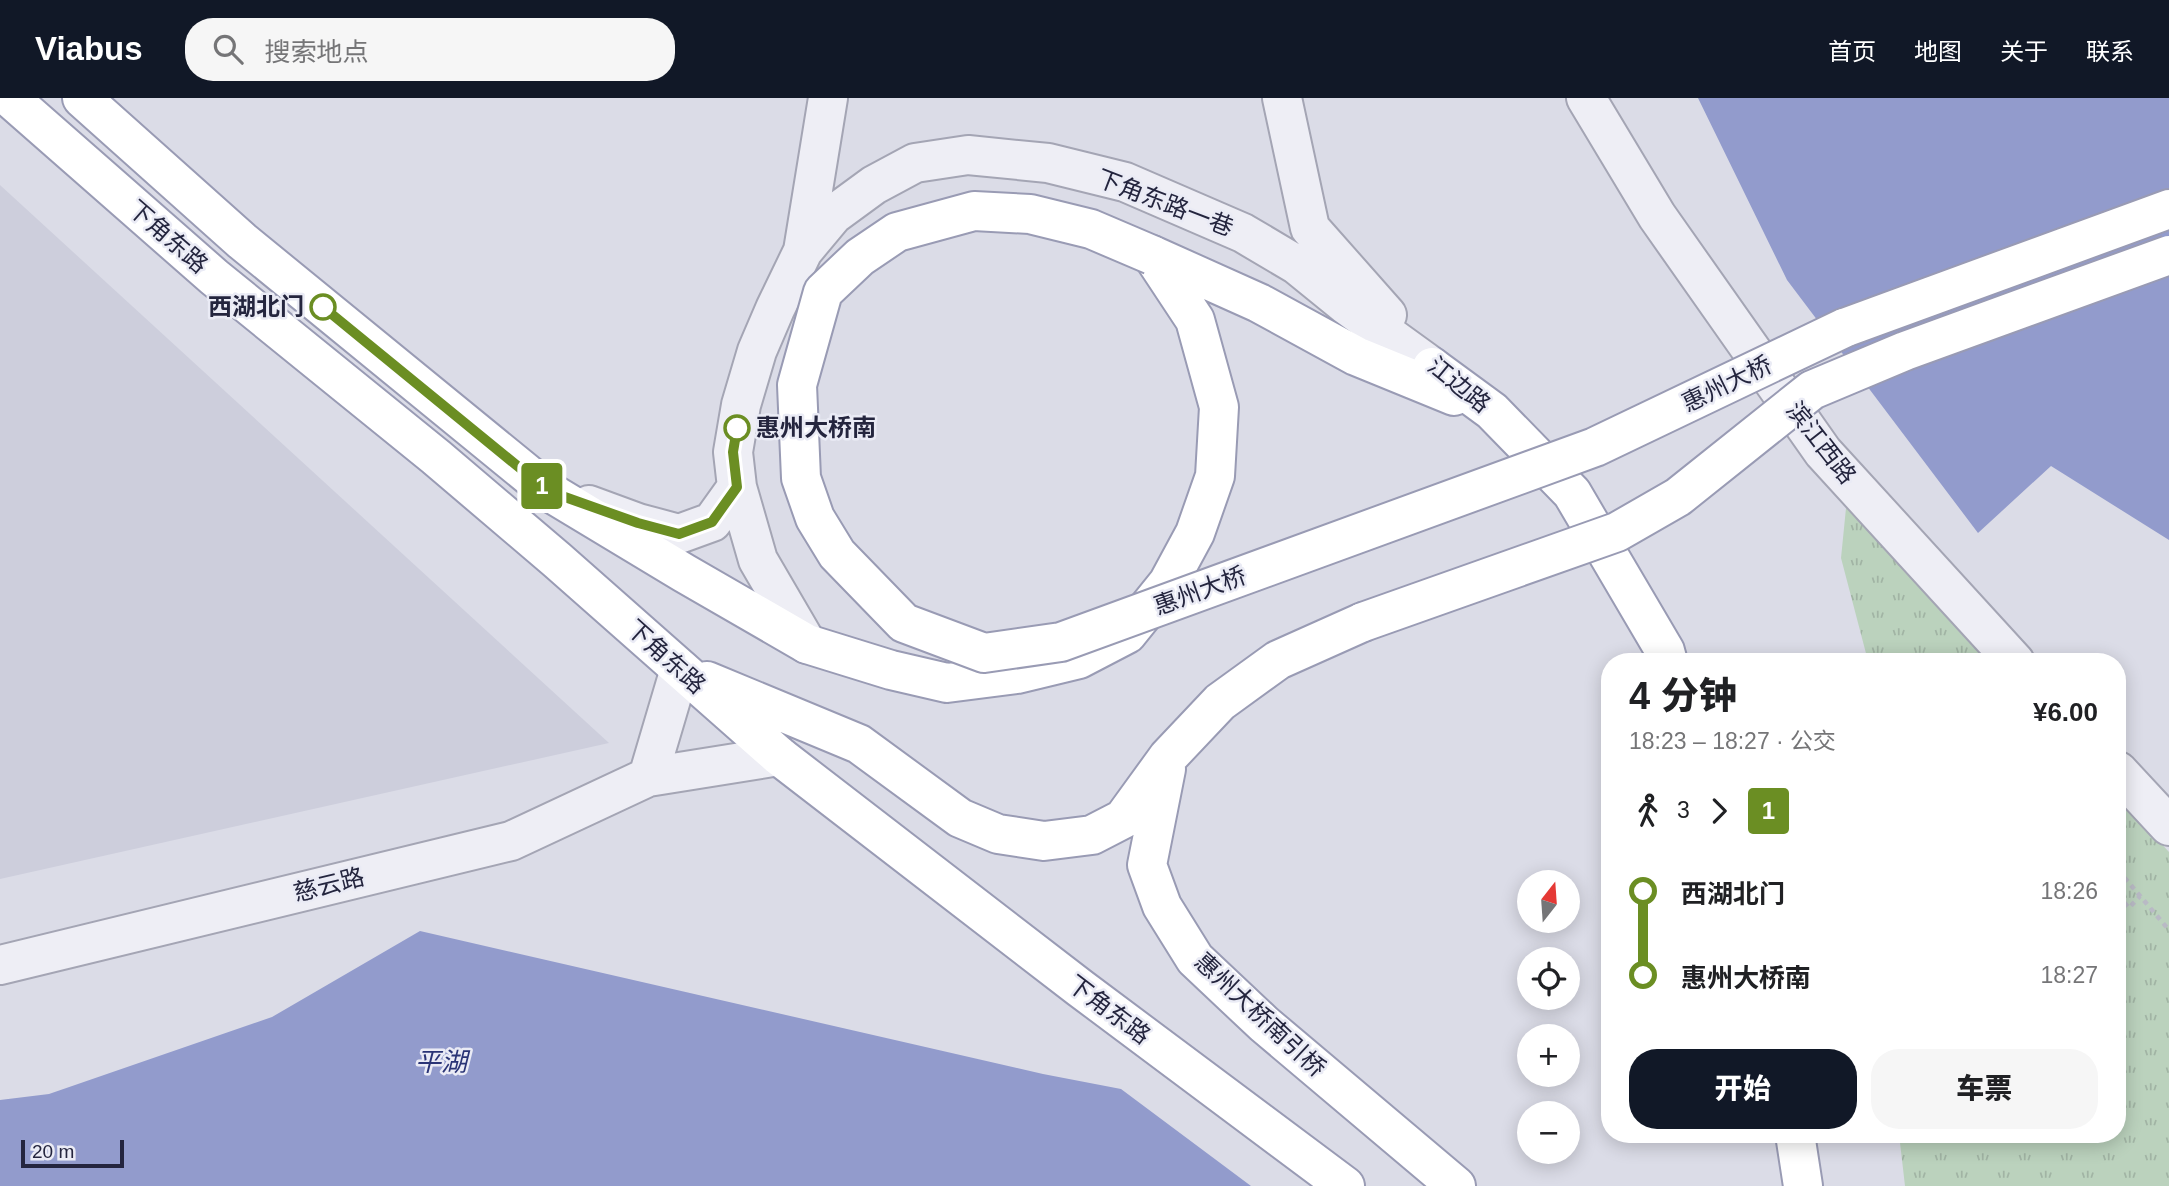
<!DOCTYPE html>
<html lang="zh">
<meta charset="utf-8">
<style>
:root{--surface:#fff;--page:#f6f6f6;--text:#202124;--muted:#757577;--accent:#111827}
body{margin:0;font-family:Arial,"Noto Sans SC",sans-serif;background:var(--page);color:var(--text);height:100vh;display:flex;flex-direction:column;font-size:26px;white-space:nowrap}
*{box-sizing:border-box;margin:0}
p{font-size:23px;color:var(--muted)}
.icon{flex:none;width:38px;height:38px;fill:none;stroke:currentColor;stroke-width:2;stroke-linecap:round;stroke-linejoin:round}
.map{position:relative;flex:1;overflow:hidden}
.sheet{position:absolute;left:1601px;top:555px;width:525px;height:490px;display:flex;flex-direction:column;background:var(--surface);border-radius:28px;box-shadow:0 4px 18px #0003}
.sheet>*{flex:none}
.badge{padding:0 14px;border-radius:5px;font-size:24px;line-height:46px}
.needle{width:46px;rotate:17deg}
.fabs{position:absolute;left:1517px;top:772px;display:grid;gap:14px}
.fabs a{display:grid;place-items:center;width:63px;height:63px;border-radius:50%;background:var(--surface);box-shadow:0 4px 18px #0003;font-size:35px}
.scale{position:absolute;left:21px;bottom:18px;width:103px;box-sizing:border-box;padding-left:7px;border:4px solid #24253e;border-top:0;font-size:19px;line-height:24px;white-space:nowrap;color:#24253e;-webkit-text-stroke:5px #eaebf5;paint-order:stroke}
.map>.badge{position:absolute;translate:-50% -50%;box-shadow:0 0 0 4px #fff}
.legs{display:flex;align-items:center;gap:10px;height:77px;padding:0 28px;font-size:23px}
.legs p{margin-inline-start:auto}
.headline{display:flex;align-items:center;justify-content:space-between;height:119px;padding:0 28px}
h1{font-size:38px;font-weight:800;line-height:52px}
.action{display:flex;gap:14px;margin-top:auto;padding:14px 28px}
.action a{flex:1;height:80px;border-radius:28px;background:var(--accent);color:#fff;font-size:28px;font-weight:800;line-height:80px;text-align:center}
.action a+a{background:var(--page);color:var(--text)}
ul{padding:0 28px;list-style:none}
li{display:flex;align-items:center;gap:24px;height:84px;font-size:26px}
li i{display:grid;place-items:center;width:10px;height:100%;margin:0 9px;background:currentColor}
li i::after{content:'';width:18px;height:18px;margin:-9px;border:5px solid;border-radius:50%;background:var(--surface)}
li p{margin-inline-start:auto}
li:first-child i{background:linear-gradient(#0000 50%,currentColor 0)}
li:last-child i{background:linear-gradient(currentColor 50%,#0000 0)}
header{display:flex;align-items:center;gap:42px;box-sizing:border-box;height:98px;padding:0 35px;background:var(--accent);color:#fff}
header strong{font-size:33px}
nav{display:flex;gap:38px;margin-inline-start:auto;font-size:24px}
.search{width:490px;height:63px;background:var(--page);display:flex;align-items:center;gap:18px;box-sizing:border-box;padding:0 24px;border-radius:28px;color:var(--muted);font-size:26px}
.map>svg:first-child{display:block}
.built{fill:#cdcedc}
.park{fill:url(#park-tufts)}
.water{fill:#929bcc}
.lines{fill:none;stroke-linecap:round;stroke-linejoin:round}
.minor-casing{stroke:#a4a5b4;stroke-width:42}
.major-casing{stroke:#999bb4;stroke-width:42}
.path{stroke:#b9bac5;stroke-width:4.5;stroke-dasharray:5 5;stroke-linecap:butt}
.minor{stroke:#eeeef5;stroke-width:38}
.major{stroke:#fff;stroke-width:38}
.major-bridge-casing{stroke:#999bb4;stroke-width:42;stroke-linecap:butt}
.major-bridge{stroke:#fff;stroke-width:38}
.line-1-casing{stroke:#fff;stroke-width:16}
.line-1{stroke:#6b8e23;stroke-width:10}
.stop-1-dot{fill:#fff;stroke:#6b8e23;stroke-width:3.5}
.labels{text-anchor:middle;stroke-width:5;stroke-linejoin:round;paint-order:stroke}
.street-label{font-size:24px;fill:#24253e;stroke:#eaebf5}
.stop-label{font-size:24px;font-weight:bold;fill:#24253e;stroke:#eaebf5;text-anchor:end}
.water-label{font-size:26px;font-style:italic;fill:#2a3476;stroke:#eaebf5}
</style>
<header>
<strong>Viabus</strong>
<div class="search"><svg class="icon" aria-label="search" viewBox="0 0 24 24"><circle cx="10" cy="10" r="6"/><path d="M15 15l6 6"/></svg>搜索地点</div>
<nav><a>首页</a><a>地图</a><a>关于</a><a>联系</a></nav>
</header>
<div class="map">
<svg width="2169" height="1088" viewBox="0 0 2169 1088">
<defs>
<pattern id="park-tufts" width="24" height="20" patternUnits="userSpaceOnUse" patternTransform="scale(1.75)"><rect width="24" height="20" fill="#bbd2bd"/><path d="M3 7l-1-3M5 7V3M7 7l1-3M15 17l-1-3M17 17v-4M19 17l1-3" fill="none" stroke="#a1b4a4"/></pattern>
</defs>
<rect width="100%" height="100%" fill="#dbdce7"/>
<path class="built" d="M 0,87 L 609,645 L 0,781 Z"/>
<path class="park" d="M 1846,410 L 1934,499 L 1992,563 L 1868,563 L 1841,460 Z
M 2118,699 L 2169,754 L 2169,1088 L 1905,1088 L 1899,1036 L 2118,1036 Z"/>
<path class="water" d="M 1698,0 L 2169,0 L 2169,442 L 2051,368 L 1978,435 L 1787,182 Z
M 420,833 L 1043,976 L 1121,991 L 1251,1088 L 0,1088 L 0,1002 L 49,996 L 272,919 Z"/>
<g class="lines">
<g class="minor-casing">
<path id="minor" d="M 1282,0 L 1310,130 L 1387,217
M 1586,0 L 1657,118 L 1823,354 L 2015,564
M 803,153 L 828,0
M 589,407 L 638,425 L 679,436 L 712,424 L 737,389
M 807,546 L 758,462 L 737,389 L 733,354 L 741,307 L 757,253 L 775,211 L 803,153 L 833,117 L 874,87 L 915,65 L 968,57 L 1048,65 L 1125,84 L 1243,135 L 1297,167 L 1345,206 L 1432,269
M 2118,673 L 2169,728
M 648,679 L 680,571
M 0,867 L 511,743 L 648,679 L 779,658"/>
</g>
<g class="major-casing">
<path id="major" d="M 10,0 L 214,179 L 436,359 L 557,462 L 779,658 L 1080,890 L 1345,1088
M 82,0 L 242,143 L 548,393 L 684,475 L 807,546 L 891,572 L 947,585 L 1017,576 L 1079,561 L 1127,536 L 1168,485 L 1195,435 L 1215,378 L 1219,309 L 1195,222 L 1152,157
M 1152,157 L 1259,205 L 1356,258 L 1454,298
M 1844,230 L 2169,111
M 1432,269 L 1492,313 L 1572,395 L 1665,553 L 1668,564
M 707,583 L 859,646 L 960,720 L 998,736 L 1044,743 L 1092,737 L 1123,721 L 1168,659 L 1220,604 L 1278,562 L 1363,524
M 1166,671 L 1147,767 L 1162,808 L 1195,861 L 1264,926 L 1456,1088
M 1795,1036 L 1803,1088"/>
</g>
<path class="path" d="M 2118,772 L 2169,832
M 2118,797 L 2129,810 L 2140,798"/>
<use href="#minor" class="minor"/>
<use href="#major" class="major"/>
<g class="major-bridge-casing">
<path id="major-bridge" d="M 1152,157 L 1091,131 L 1030,116 L 974,113 L 897,134 L 860,159 L 823,194 L 797,287 L 801,380 L 815,420 L 837,456 L 904,525 L 984,555 L 1061,544 L 1595,349 L 1844,230
M 1363,524 L 1617,434 L 1678,399 L 1812,292 L 1905,253 L 2169,157"/>
</g>
<use href="#major-bridge" class="major-bridge"/>
</g>
<g class="lines">
<g class="line-1-casing">
<path id="line-1" d="M 323,209 L 548,393 L 638,425 L 679,436 L 712,424 L 737,389 L 733,354 L 737,330"/>
</g>
<use href="#line-1" class="line-1"/>
</g>
<g class="stop-1-dot">
<circle cx="323" cy="209" r="12"/>
<circle cx="737" cy="330" r="12"/>
</g>
<g class="labels">
<g class="street-label">
<text transform="translate(1165 105) rotate(21)" y="8">下角东路一巷</text>
<text transform="translate(168 139) rotate(41)" y="8">下角东路</text>
<text transform="translate(1727 286) rotate(-26)" y="8">惠州大桥</text>
<text transform="translate(1459 287) rotate(39)" y="8">江边路</text>
<text transform="translate(1821 345) rotate(52)" y="8">滨江西路</text>
<text transform="translate(1200 493) rotate(-20)" y="8">惠州大桥</text>
<text transform="translate(666 559) rotate(42)" y="8">下角东路</text>
<text transform="translate(329 787) rotate(-14)" y="8">慈云路</text>
<text transform="translate(1109 912) rotate(37)" y="8">下角东路</text>
<text transform="translate(1260 917) rotate(43)" y="8">惠州大桥南引桥</text>
</g>
<g class="stop-label">
<text x="304" y="217">西湖北门</text>
<text x="756" y="338" text-anchor="start">惠州大桥南</text>
</g>
<g class="water-label">
<text x="441" y="973">平湖</text>
</g>
</g>
</svg>
<div class="fabs">
<a><svg class="needle" viewBox="-14 -14 28 28"><path d="M0-13l5 13h-10z" fill="#e53935"/><path d="M0 13l5-13h-10z" fill="#757577"/></svg></a>
<a><svg class="icon" aria-label="locate" viewBox="0 0 24 24"><circle cx="12" cy="12" r="6"/><path d="M12 2v4M12 18v4M2 12h4M18 12h4"/></svg></a>
<a>+</a>
<a>−</a>
</div>
<div class="scale">20 m</div>
<b class="badge" style="left:542px;top:388px;background:#6b8e23;color:#fff">1</b>
<section class="sheet">
<div class="headline"><div><h1>4 分钟</h1><p>18:23 – 18:27 · 公交</p></div><b>¥6.00</b></div>
<div class="legs"><svg class="icon" aria-label="walk" viewBox="0 0 24 24"><circle cx="13" cy="4" r="2"/><path d="M13 8l-2 6 4 7M11 14l-3 7M7 12l3-4h3l4 4"/></svg>3<svg class="icon" aria-label="forward" viewBox="0 0 24 24"><path d="M9 5l7 7-7 7"/></svg><b class="badge" style="background:#6b8e23;color:#fff">1</b></div>
<ul>
<li><i style="color:#6b8e23"></i><b>西湖北门</b><p>18:26</p></li>
<li><i style="color:#6b8e23"></i><b>惠州大桥南</b><p>18:27</p></li>
</ul>
<div class="action"><a>开始</a><a>车票</a></div>
</section>
</div>
